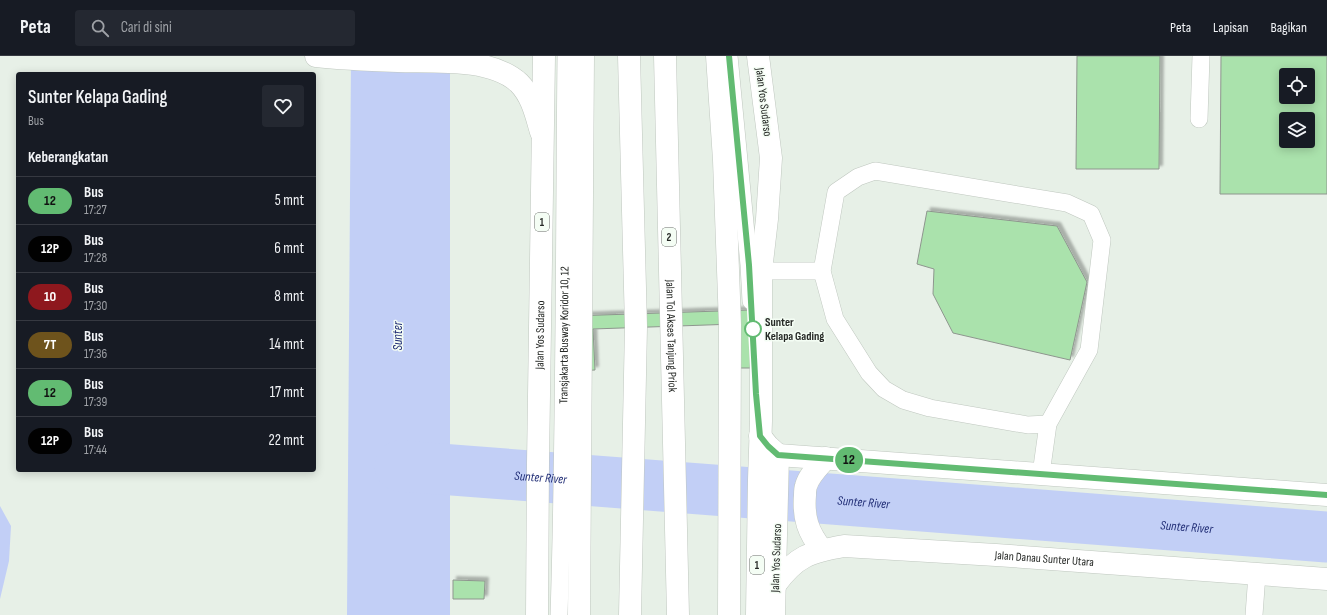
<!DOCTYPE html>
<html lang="id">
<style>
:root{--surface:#171b24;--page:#242831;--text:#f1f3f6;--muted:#9ea1a6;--line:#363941}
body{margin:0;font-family:"Sofia Sans Condensed",sans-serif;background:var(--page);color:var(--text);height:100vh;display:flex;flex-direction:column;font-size:15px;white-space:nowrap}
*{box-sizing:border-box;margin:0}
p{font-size:13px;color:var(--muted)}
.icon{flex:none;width:22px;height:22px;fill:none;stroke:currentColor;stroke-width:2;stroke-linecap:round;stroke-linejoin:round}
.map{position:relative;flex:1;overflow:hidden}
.sheet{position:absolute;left:16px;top:16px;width:300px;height:400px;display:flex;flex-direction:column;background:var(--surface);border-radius:4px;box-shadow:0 2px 10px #0003}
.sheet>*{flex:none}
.badge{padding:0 8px;border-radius:13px;font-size:14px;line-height:26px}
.buttons{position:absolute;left:1279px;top:12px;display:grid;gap:8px}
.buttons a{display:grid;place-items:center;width:36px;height:36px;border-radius:4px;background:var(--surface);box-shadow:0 2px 10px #0003;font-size:20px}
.map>.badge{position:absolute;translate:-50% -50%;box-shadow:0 0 0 2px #fff}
h2{padding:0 12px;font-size:15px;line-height:36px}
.round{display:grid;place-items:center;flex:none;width:42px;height:42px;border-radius:4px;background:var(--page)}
.headline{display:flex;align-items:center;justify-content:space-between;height:68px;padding:0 12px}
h1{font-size:19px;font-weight:600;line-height:30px}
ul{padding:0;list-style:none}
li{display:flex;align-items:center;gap:12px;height:48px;padding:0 12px;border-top:1px solid var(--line)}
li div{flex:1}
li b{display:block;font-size:15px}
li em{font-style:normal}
li .badge{min-width:44px;font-weight:700;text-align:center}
header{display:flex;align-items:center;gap:24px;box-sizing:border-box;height:56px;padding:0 20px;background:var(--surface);border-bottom:1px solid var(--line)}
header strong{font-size:19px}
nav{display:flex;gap:22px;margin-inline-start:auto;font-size:14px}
.search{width:280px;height:36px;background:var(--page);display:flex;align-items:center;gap:10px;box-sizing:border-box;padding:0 14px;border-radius:4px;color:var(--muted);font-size:15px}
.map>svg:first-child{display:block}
.water{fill:#c2cff6}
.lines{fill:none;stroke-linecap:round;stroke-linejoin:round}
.river{stroke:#c2cff6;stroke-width:51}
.building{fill:#aae2ac;stroke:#8e968e;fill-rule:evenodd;filter:url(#shadow)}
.service-casing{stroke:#bfc7bf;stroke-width:18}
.secondary-casing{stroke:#bfc7bf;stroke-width:23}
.trunk-casing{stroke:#bfc7bf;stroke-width:23}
.motorway-casing{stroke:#bfc7bf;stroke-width:23}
.service{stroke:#fff;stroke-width:17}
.secondary{stroke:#fff;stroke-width:22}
.trunk{stroke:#fff;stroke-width:22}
.motorway{stroke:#fff;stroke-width:22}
.line-casing{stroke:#fff;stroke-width:9}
.line{stroke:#62bb72;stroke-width:6}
.stop-dot{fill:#fff;stroke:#62bb72;stroke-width:2}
.labels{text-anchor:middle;stroke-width:3;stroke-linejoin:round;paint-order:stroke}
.shield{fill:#f4fdf4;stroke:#636863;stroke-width:1}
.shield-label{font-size:11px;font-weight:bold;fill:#252825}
.street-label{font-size:12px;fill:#252825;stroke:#f4fdf4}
.stop-label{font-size:12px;font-weight:bold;fill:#252825;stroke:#f4fdf4;text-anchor:start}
.water-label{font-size:13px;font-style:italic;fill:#202d75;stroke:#f4fdf4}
</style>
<header>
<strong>Peta</strong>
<div class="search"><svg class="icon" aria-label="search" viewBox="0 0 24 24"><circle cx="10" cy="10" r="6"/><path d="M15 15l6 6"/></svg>Cari di sini</div>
<nav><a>Peta</a><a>Lapisan</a><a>Bagikan</a></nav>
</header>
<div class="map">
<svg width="1327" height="559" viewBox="0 0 1327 559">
<defs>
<filter id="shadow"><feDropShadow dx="3.5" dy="-3.5" stdDeviation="1" flood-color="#0004"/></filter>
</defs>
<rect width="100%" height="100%" fill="#e7f0e7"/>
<path class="water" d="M 351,0 L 450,0 L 450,559 L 347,559 Z
M 0,450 L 11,470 L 9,505 L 0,543 Z"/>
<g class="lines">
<path class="river" id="s1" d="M 400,410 L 1327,481"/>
</g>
<path class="building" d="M 1077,0 L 1160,0 L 1159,113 L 1076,113 Z
M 1221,0 L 1327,0 L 1327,138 L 1220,138 ZM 1286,19 L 1308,19 L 1308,41 L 1286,41 ZM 1286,63 L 1308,63 L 1308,85 L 1286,85 Z
M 927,155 L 1057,170 L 1087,226 L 1070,304 L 953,277 L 933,238 L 934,213 L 917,208 Z
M 749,254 L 751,312 L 736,312 L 735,268 L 593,273 L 595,314 L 574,315 L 572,260 Z
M 453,524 L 485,525 L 484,543 L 453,543 Z"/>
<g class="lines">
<g class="service-casing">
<g id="service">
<path d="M 729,0 L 749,209 L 751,245"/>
<path d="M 1199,63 L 1201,0"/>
<path d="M 761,215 L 822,215"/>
<path d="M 1041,418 L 1048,368 L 1089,294 L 1102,184 L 1091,158 L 1067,147 L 875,115 L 858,121 L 836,136 L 822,215 L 835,263 L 869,317 L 884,333 L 903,344 L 930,352 L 1028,369 L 1048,368"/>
<path id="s2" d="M 559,559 C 565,373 564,186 566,0"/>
<path d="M 1254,559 L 1257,518"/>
</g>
</g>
<g class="secondary-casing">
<g id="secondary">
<path d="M 316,0 C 344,3 371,4 398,5 C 434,6 491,1 519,27 C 532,40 536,59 541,76"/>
<path d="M 778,399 L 1327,439"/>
<path d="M 822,494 C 808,476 803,462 805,439 C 805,436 805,433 806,430 C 809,419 819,410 826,402"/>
<path id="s3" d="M 775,529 C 796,500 810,496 844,490 L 996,499 L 1327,523"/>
</g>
</g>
<g class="trunk-casing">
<g id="trunk">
<path d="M 760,380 L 768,390 L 778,399 L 774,559"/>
<path id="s4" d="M 537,559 L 538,407 L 544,0"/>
<path d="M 757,559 L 759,424 L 761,365 L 761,215 L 767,163 L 771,102 L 758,0"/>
</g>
</g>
<g class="motorway-casing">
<g id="motorway">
<path d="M 629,0 L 636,271 L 630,559"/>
<path id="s5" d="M 665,0 L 678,559"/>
<path d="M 717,0 L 724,104 L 730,269 L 729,559"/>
<path d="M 579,559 L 583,0"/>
</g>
</g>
<use href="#service" class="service"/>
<use href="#secondary" class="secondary"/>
<use href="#trunk" class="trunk"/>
<use href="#motorway" class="motorway"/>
</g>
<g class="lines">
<g class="line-casing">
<path id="line" d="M 729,0 L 749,209 L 756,338 L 760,380 L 768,390 L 778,399 L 1327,439"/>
</g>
<use href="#line" class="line"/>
</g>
<circle class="stop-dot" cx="753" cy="273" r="8"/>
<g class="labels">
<g class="shield">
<rect x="535" y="157" width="14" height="18" rx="3"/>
<rect x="662" y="172" width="14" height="18" rx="3"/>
<rect x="750" y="500" width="14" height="18" rx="3"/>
</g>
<g class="shield-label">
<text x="542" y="170">1</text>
<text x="669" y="185">2</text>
<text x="757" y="513">1</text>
</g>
<g class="street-label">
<text transform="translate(764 46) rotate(83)" y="4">Jalan Yos Sudarso</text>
<text dy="4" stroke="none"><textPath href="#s4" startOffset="280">Jalan Yos Sudarso</textPath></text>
<text dy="4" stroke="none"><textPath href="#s2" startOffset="280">Transjakarta Busway Koridor 10, 12</textPath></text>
<text dy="4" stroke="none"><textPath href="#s5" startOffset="280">Jalan Tol Akses Tanjung Priok</textPath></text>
<text transform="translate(776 502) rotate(-88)" y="4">Jalan Yos Sudarso</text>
<text dy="4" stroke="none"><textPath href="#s3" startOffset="283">Jalan Danau Sunter Utara</textPath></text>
</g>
<g class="stop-label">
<text x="765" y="270">Sunter<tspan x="765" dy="14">Kelapa Gading</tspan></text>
</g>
<g class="water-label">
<text transform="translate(397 280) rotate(-90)" y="5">Sunter</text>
<text dy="5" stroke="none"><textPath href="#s1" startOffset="141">Sunter River</textPath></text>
<text dy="5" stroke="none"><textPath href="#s1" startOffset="465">Sunter River</textPath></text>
<text dy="5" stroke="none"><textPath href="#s1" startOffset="789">Sunter River</textPath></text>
</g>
</g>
</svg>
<div class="buttons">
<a><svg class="icon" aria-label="locate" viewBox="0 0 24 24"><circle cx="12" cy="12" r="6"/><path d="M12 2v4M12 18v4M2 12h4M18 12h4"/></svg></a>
<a><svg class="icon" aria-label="layers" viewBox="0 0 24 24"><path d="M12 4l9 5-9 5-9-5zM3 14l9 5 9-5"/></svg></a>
</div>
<b class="badge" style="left:849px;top:404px;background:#62bb72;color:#111">12</b>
<section class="sheet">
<div class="headline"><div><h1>Sunter Kelapa Gading</h1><p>Bus</p></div><a class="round"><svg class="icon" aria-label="heart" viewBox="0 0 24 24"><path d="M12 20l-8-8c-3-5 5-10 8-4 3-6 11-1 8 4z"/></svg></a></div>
<h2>Keberangkatan</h2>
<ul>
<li><span class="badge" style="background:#62bb72;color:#111">12</span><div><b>Bus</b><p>17:27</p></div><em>5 mnt</em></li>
<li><span class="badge" style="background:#010101;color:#fff">12P</span><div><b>Bus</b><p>17:28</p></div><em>6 mnt</em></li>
<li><span class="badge" style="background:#8e181e;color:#fff">10</span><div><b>Bus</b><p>17:30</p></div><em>8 mnt</em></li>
<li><span class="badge" style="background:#6e531c;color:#fff">7T</span><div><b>Bus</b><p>17:36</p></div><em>14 mnt</em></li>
<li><span class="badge" style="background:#62bb72;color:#111">12</span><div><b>Bus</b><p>17:39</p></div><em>17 mnt</em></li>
<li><span class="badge" style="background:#010101;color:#fff">12P</span><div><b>Bus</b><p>17:44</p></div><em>22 mnt</em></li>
</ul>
</section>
</div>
